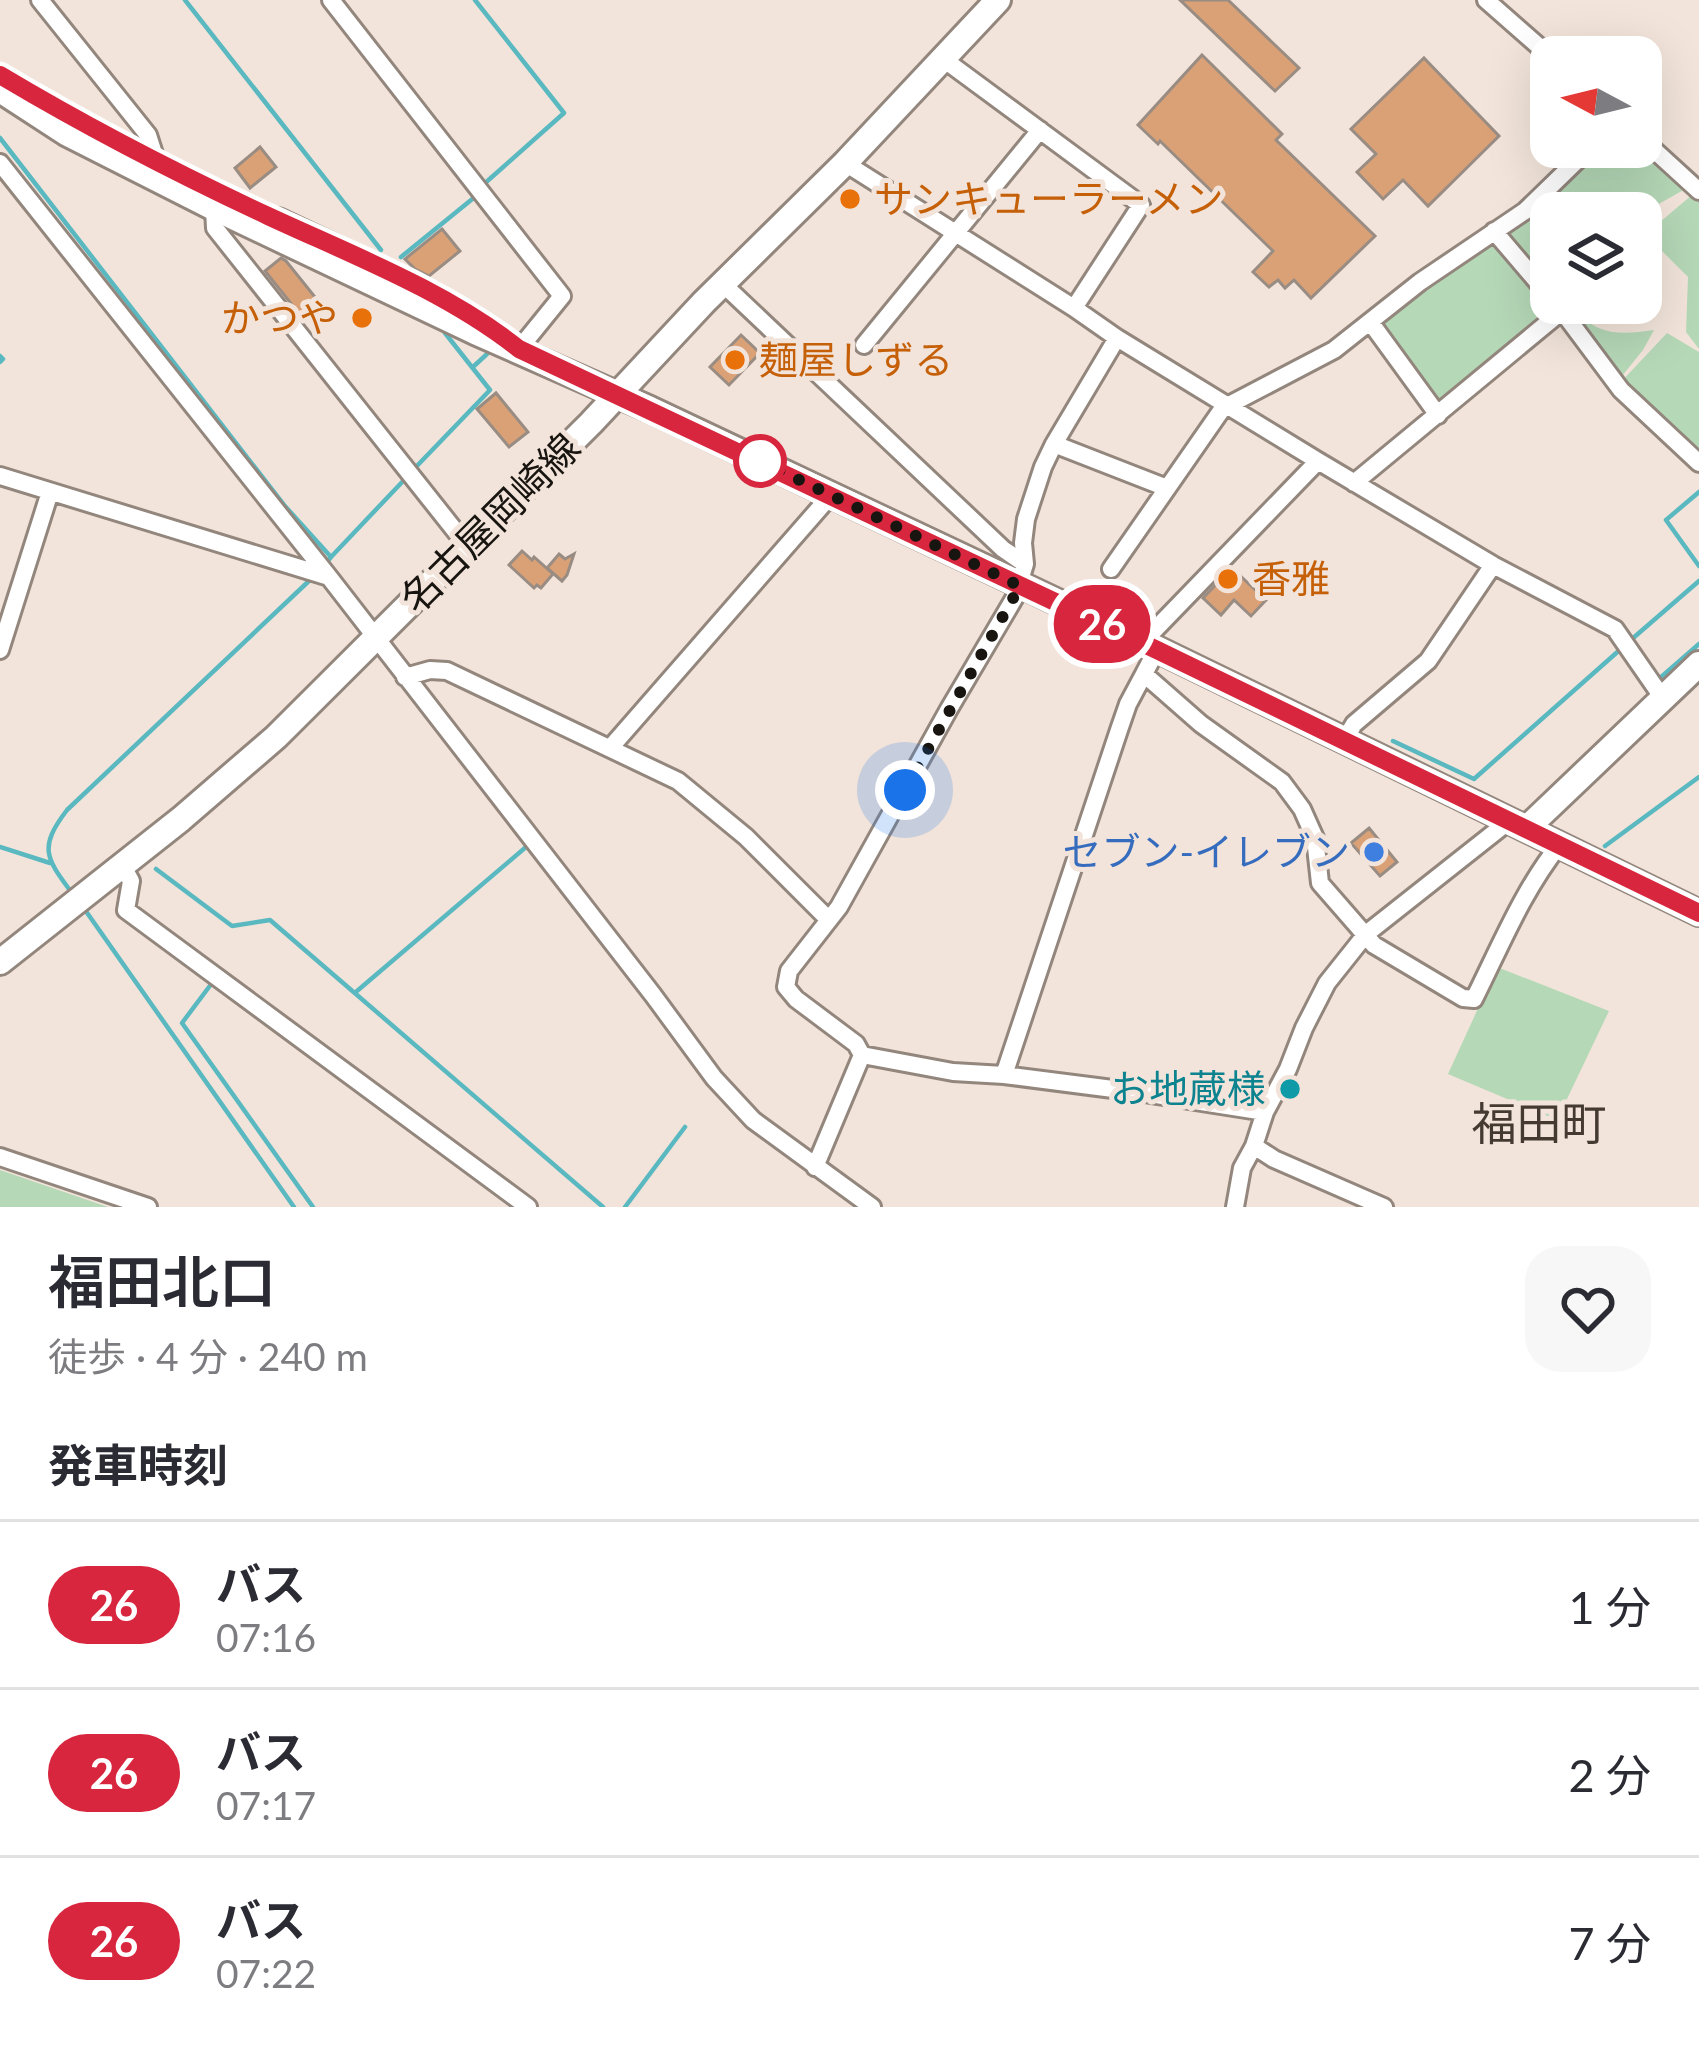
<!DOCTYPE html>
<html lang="ja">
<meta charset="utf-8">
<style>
:root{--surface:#fff;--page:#f7f7f7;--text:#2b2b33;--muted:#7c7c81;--line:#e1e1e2}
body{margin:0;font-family:Lato,"Noto Sans JP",sans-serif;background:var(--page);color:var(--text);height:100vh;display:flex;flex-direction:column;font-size:45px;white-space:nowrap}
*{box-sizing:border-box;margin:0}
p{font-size:39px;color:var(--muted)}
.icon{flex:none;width:66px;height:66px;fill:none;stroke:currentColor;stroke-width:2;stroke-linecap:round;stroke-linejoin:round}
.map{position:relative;height:1207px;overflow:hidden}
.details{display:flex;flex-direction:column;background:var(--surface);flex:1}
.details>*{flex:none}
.badge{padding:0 24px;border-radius:39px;font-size:42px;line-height:78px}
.needle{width:78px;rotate:277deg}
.buttons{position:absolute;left:1530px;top:36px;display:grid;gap:24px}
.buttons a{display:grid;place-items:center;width:132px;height:132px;border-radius:24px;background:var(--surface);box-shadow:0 12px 48px #0002;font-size:60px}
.you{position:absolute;width:60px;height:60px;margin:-30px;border:9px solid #fff;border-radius:50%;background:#1a73e8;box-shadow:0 0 0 18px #1a73e833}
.map>.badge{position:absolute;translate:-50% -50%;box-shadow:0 0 0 6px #fff}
h2{padding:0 48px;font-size:45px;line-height:108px}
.round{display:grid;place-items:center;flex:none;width:126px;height:126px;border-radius:36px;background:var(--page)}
.headline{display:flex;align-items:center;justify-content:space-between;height:204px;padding:0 48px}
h1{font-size:57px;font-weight:600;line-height:90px}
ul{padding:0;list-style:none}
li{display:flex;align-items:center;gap:36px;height:168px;padding:0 48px;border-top:3px solid var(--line)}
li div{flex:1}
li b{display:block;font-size:45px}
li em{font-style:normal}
li .badge{min-width:132px;font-weight:700;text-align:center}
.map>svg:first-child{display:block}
.green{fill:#b5d8b7}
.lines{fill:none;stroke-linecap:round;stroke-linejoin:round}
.stream{stroke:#5ab9c0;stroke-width:4.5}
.building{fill:#dba176;stroke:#998c83;stroke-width:3}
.street-casing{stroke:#93867d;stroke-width:22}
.secondary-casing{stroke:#93867d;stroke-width:30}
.primary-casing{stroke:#93867d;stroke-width:30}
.street{stroke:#fff;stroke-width:16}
.secondary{stroke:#fff;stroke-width:24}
.primary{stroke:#fff;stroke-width:24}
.line-casing{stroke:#fff;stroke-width:27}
.line{stroke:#d7263d;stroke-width:18}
.walk{stroke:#181410;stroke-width:12;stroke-dasharray:0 21.6}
.food-dot{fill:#e8710a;stroke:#f2e4da;stroke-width:4.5}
.stop-dot{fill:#fff;stroke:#d7263d;stroke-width:6}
.shop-dot{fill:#3f7fe0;stroke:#f2e4da;stroke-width:4.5}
.culture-dot{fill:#0f9aa8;stroke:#f2e4da;stroke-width:4.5}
.labels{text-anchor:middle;stroke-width:10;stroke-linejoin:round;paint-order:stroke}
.food-label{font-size:39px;fill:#c56008;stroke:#f2e4da;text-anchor:start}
.street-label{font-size:39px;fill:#181410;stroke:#f2e4da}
.shop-label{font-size:39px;fill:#366cbe;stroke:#f2e4da;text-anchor:end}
.culture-label{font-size:39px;fill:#0d838f;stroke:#f2e4da;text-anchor:end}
.quarter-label{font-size:45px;fill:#453a32;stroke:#f2e4da}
</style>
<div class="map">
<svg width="1699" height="1207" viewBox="0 0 1699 1207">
<rect width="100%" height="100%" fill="#f2e4da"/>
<path class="green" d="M 1602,147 L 1641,147 L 1687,188 L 1641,214 L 1551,213 L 1551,289 L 1504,236 L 1528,218 Z
M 1693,194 L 1699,202 L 1699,349 L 1686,332 L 1688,277 L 1658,247 L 1653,228 Z
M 1493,236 L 1555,313 L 1439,411 L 1375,324 Z
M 1563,303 L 1583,303 L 1581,315 C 1601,337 1626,334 1654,330 L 1643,350 L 1622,376 Z
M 1667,333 L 1699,352 L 1699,460 L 1620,383 Z
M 1497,967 L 1609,1011 L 1557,1120 L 1448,1074 Z
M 0,1170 L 108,1207 L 0,1207 Z"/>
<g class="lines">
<path class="stream" d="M 185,0 L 381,250
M 475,0 L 564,113 L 484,184
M 0,138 L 284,505 L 331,557 L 327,562
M 401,257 L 476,196
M 0,356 L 3,359 L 0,362
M 474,366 L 487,354
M 413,470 L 490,390 L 445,333
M 1699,492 L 1666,520 L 1699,566
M 331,557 L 405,479
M 1632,639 L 1699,581
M 1660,678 L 1699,644
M 1393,741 L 1474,779 L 1623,647
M 1605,846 L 1699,777
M 0,847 L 50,863
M 156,869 L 232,926 L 270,920 L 603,1207
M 72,893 C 46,858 38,848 67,810 L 311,579
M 83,907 L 294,1207
M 212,983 L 182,1023 L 313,1207
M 357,991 L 526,847
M 625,1207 L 685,1127"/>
</g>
<path class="building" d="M 1180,0 L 1228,0 L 1299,68 L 1275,91 Z
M 1202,55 L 1282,134 L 1276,140 L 1375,236 L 1311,298 L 1294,280 L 1285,288 L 1278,280 L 1269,287 L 1253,272 L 1273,251 L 1160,141 L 1158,144 L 1138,125 Z
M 1424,58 L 1499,136 L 1428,206 L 1403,180 L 1383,199 L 1357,172 L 1376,154 L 1351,129 Z
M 260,147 L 276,167 L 250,188 L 235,168 Z
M 442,229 L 460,251 L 429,276 L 415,269 L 405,259 Z
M 1641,239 L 1657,244 L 1643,285 L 1641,285 Z
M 281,258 L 286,261 L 319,302 L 301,316 L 265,271 Z
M 741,335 L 760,353 L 729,385 L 710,367 Z
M 496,393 L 528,432 L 509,447 L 477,409 Z
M 522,551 L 532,560 L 534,557 L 553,574 L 541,588 L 537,585 L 534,588 L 509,565 Z
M 559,554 L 565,559 L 574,554 L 567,575 L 562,581 L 547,568 Z
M 1232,568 L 1266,600 L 1251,616 L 1234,600 L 1221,615 L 1203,598 Z
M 1369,828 L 1397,862 L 1380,876 L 1351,843 Z"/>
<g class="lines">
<g class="street-casing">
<path id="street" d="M 40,0 L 148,135 L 157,163
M 331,0 L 562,296 L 519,349
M 1486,0 L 1551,57
M 942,58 L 1141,205 L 1074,308
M 1641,138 L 1699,191
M 0,163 L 329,577 L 653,995 L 714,1078 L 753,1120 L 872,1207
M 845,163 L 1074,308 L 1117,338 L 1318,461 L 1493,565 L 1615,629 L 1662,697
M 214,208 L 215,228 L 468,547
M 1494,231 L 1551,298
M 723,284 L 1003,549 L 1025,564
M 1371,323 L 1438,415
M 1117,338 L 1054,444 L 1043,467 L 1026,519 L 1023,543 L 1025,564 L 1015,597 L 949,709 L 839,907 L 789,971 L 786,987 L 796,999 L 856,1044 L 862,1055 L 953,1072 L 1004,1075 L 1144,1093 L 1265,1112
M 864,345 L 1040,130
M 1227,406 L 1334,350 L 1420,282 L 1525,211 L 1591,147
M 1054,444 L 1167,488
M 0,476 L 326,576
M 1354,483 L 1562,311 L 1621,390 L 1699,463
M 1111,569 L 1225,405
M 1142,643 L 1318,461
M 1157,649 L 1144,674 L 1201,724 L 1282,782 L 1302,809 L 1315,838 L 1320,883 L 1374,945 L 1463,998 L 1474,999 C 1500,947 1523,890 1560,844
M 0,650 L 50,492
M 405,677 L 430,670 L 447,671 L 678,781 L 746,837 L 829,920
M 1344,741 L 1354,724 L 1428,661 L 1493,565
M 611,747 L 831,495
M 122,865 L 131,881 L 126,910 L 528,1207
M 1004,1075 L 1119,730 L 1128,704 L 1144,674
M 1254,1146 L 1274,1159 L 1384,1207
M 0,1157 L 148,1207
M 815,1167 L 862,1055
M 1235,1207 L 1242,1168 L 1254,1146 L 1265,1112 L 1288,1069 L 1304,1028 L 1327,983 L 1366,934 L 1509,821"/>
</g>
<g class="secondary-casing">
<path id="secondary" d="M 1527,828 L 1699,664"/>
</g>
<g class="primary-casing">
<path id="primary" d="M 0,90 L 66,133 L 214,208 L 475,332 L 650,409 L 1157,649 L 1699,913
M 278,221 L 404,281
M 0,962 L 181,819 L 276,737 L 591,423 L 704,302 L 845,163 L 998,0"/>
</g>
<use href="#street" class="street"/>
<use href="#secondary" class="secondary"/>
<use href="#primary" class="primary"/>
</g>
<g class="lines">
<g class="line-casing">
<path id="line" d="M 0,75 C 87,127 176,173 268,216 C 352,255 446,291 519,349 L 1157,650 L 1699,913"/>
</g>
<use href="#line" class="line"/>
<path class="walk" d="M 760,461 L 1020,586 L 905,790"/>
</g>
<g class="food-dot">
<circle cx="850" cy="199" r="12"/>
<circle cx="362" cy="318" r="12"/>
<circle cx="735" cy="360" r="12"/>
<circle cx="1228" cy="579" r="12"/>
</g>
<circle class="stop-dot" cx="760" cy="461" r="24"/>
<circle class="shop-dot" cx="1374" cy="852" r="12"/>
<circle class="culture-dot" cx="1290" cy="1089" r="12"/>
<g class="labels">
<g class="food-label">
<text x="874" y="213">サンキューラーメン</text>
<text x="338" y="332" text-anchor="end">かつや</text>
<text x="759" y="374">麺屋しずる</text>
<text x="1252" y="593">香雅</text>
</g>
<g class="street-label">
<text transform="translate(490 523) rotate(-45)" y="14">名古屋岡崎線</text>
</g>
<g class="shop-label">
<text x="1350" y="866">セブン-イレブン</text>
</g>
<g class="culture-label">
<text x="1266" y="1103">お地蔵様</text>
</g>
<g class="quarter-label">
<text x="1539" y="1140">福田町</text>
</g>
</g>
</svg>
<div class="buttons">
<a><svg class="needle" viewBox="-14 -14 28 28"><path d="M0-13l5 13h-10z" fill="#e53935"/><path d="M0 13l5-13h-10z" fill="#7c7c81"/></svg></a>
<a><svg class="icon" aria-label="layers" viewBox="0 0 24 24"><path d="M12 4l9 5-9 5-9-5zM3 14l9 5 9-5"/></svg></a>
</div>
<div class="you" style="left:905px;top:790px"></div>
<b class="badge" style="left:1102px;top:624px;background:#d7263d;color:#fff">26</b>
</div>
<section class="details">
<div class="headline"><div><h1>福田北口</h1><p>徒歩 · 4 分 · 240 m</p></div><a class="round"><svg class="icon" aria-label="heart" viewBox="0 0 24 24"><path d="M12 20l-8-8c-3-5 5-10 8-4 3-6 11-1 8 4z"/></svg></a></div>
<h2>発車時刻</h2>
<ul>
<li><span class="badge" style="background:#d7263d;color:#fff">26</span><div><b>バス</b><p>07:16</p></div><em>1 分</em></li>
<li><span class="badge" style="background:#d7263d;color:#fff">26</span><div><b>バス</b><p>07:17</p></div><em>2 分</em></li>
<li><span class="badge" style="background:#d7263d;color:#fff">26</span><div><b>バス</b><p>07:22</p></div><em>7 分</em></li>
</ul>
</section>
